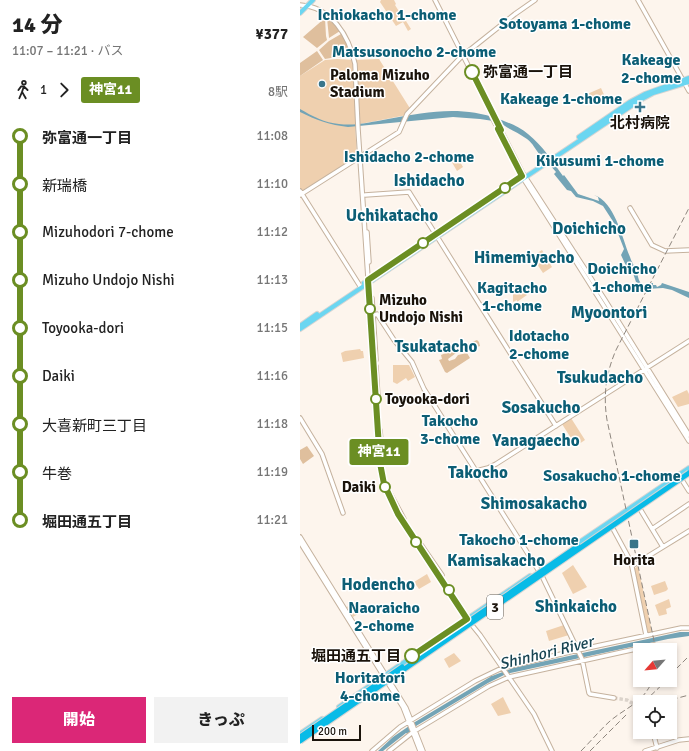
<!DOCTYPE html>
<html lang="ja">
<meta charset="utf-8">
<style>
:root{--surface:#fff;--page:#f2f2f2;--text:#222;--muted:#767676;--accent:#db2777}
body{margin:0;font-family:Signika,"Noto Sans JP",sans-serif;background:var(--page);color:var(--text);height:100vh;display:flex;flex-direction:column;font-size:15px;white-space:nowrap}
*{box-sizing:border-box;margin:0}
p{font-size:13px;color:var(--muted)}
.icon{flex:none;width:22px;height:22px;fill:none;stroke:currentColor;stroke-width:2;stroke-linecap:round;stroke-linejoin:round}
.map{position:relative;flex:1;overflow:hidden}
.side{display:flex;flex-direction:column;background:var(--surface);width:300px}
.side>*{flex:none}
.badge{padding:0 8px;border-radius:3px;font-size:14px;line-height:26px}
.needle{width:26px;rotate:243deg}
.tools{position:absolute;left:333px;top:643px;display:grid;gap:8px}
.tools a{display:grid;place-items:center;width:44px;height:44px;border-radius:0px;background:var(--surface);box-shadow:0 2px 6px #0003;font-size:20px}
.scale{position:absolute;left:12px;bottom:10px;width:49px;box-sizing:border-box;padding-left:4px;border:2px solid #1a130b;border-top:0;font-size:11px;line-height:14px;white-space:nowrap;color:#1a130b;-webkit-text-stroke:3px #fff;paint-order:stroke}
.map>.badge{position:absolute;translate:-50% -50%;box-shadow:0 0 0 2px #fff}
.legs{display:flex;align-items:center;gap:6px;height:44px;padding:0 12px;font-size:13px}
.legs p{margin-inline-start:auto}
.head{display:flex;align-items:center;justify-content:space-between;height:68px;padding:0 12px}
h1{font-size:22px;font-weight:800;line-height:30px}
.cta{display:flex;gap:8px;margin-top:auto;padding:8px 12px}
.cta a{flex:1;height:46px;border-radius:0px;background:var(--accent);color:#fff;font-size:16px;font-weight:800;line-height:46px;text-align:center}
.cta a+a{background:var(--page);color:var(--text)}
ul{padding:0 12px;list-style:none}
li{display:flex;align-items:center;gap:14px;height:48px;font-size:15px}
li i{display:grid;place-items:center;width:6px;height:100%;margin:0 5px;background:currentColor}
li i::after{content:'';width:10px;height:10px;margin:-5px;border:3px solid;border-radius:50%;background:var(--surface)}
li p{margin-inline-start:auto}
li:first-child i{background:linear-gradient(#0000 50%,currentColor 0)}
li:last-child i{background:linear-gradient(currentColor 50%,#0000 0)}
main{display:flex;flex:1;min-height:0}
.map>svg:first-child{display:block}
.green{fill:#efd0af}
.forest{fill:#dfbf9d}
.water{fill:#73a4b6}
.lines{fill:none;stroke-linecap:round;stroke-linejoin:round}
.secondary-tunnel{stroke:#dbd3cb;stroke-width:3.5;stroke-dasharray:3.5 2;stroke-linecap:butt}
.secondary-casing{stroke:#c5b29e;stroke-width:5.5}
.primary-casing{stroke:#d6d5d3;stroke-width:6}
.secondary{stroke:#fff;stroke-width:3.5}
.primary{stroke:#6bd6f1;stroke-width:4}
.rail{stroke:#8e867e;stroke-width:1;stroke-dasharray:6 3;stroke-linecap:butt}
.secondary-bridge-casing{stroke:#c5b29e;stroke-width:5.5;stroke-linecap:butt}
.highway-bridge-casing{stroke:#d6d5d3;stroke-width:7;stroke-linecap:butt}
.secondary-bridge{stroke:#fff;stroke-width:3.5}
.highway-bridge{stroke:#08bbe7;stroke-width:5}
.line-1-casing{stroke:#fff;stroke-width:9}
.line-1{stroke:#6b8e23;stroke-width:6}
.stop-1-dot{fill:#fff;stroke:#6b8e23;stroke-width:2}
.poi-dot{fill:#37758b;stroke:#fff;stroke-width:1.5}
.labels{text-anchor:middle;stroke-width:3;stroke-linejoin:round;paint-order:stroke}
.shield{fill:#fff;stroke:#5f5a54;stroke-width:1}
.shield-label{font-size:14px;font-weight:bold;fill:#1a130b}
.stop-label{font-size:15px;font-weight:bold;fill:#1a130b;stroke:#fff;text-anchor:start}
.poi-label{font-size:15px;font-weight:bold;fill:#1a130b;stroke:#fff}
.neighbourhood-label{font-size:16px;font-weight:bold;fill:#0c5e75;stroke:#fff}
.water-label{font-size:16px;font-style:italic;fill:#184452;stroke:#fff}
.quarter-label{font-size:17px;font-weight:bold;fill:#0c5e75;stroke:#fff}
</style>
<main>
<section class="side">
<div class="head"><div><h1>14 分</h1><p>11:07 – 11:21 · バス</p></div><b>¥377</b></div>
<div class="legs"><svg class="icon" aria-label="walk" viewBox="0 0 24 24"><circle cx="13" cy="4" r="2"/><path d="M13 8l-2 6 4 7M11 14l-3 7M7 12l3-4h3l4 4"/></svg>1<svg class="icon" aria-label="forward" viewBox="0 0 24 24"><path d="M9 5l7 7-7 7"/></svg><b class="badge" style="background:#6b8e23;color:#fff">神宮11</b><p>8駅</p></div>
<ul>
<li><i style="color:#6b8e23"></i><b>弥富通一丁目</b><p>11:08</p></li>
<li><i style="color:#6b8e23"></i><span>新瑞橋</span><p>11:10</p></li>
<li><i style="color:#6b8e23"></i><span>Mizuhodori 7-chome</span><p>11:12</p></li>
<li><i style="color:#6b8e23"></i><span>Mizuho Undojo Nishi</span><p>11:13</p></li>
<li><i style="color:#6b8e23"></i><span>Toyooka-dori</span><p>11:15</p></li>
<li><i style="color:#6b8e23"></i><span>Daiki</span><p>11:16</p></li>
<li><i style="color:#6b8e23"></i><span>大喜新町三丁目</span><p>11:18</p></li>
<li><i style="color:#6b8e23"></i><span>牛巻</span><p>11:19</p></li>
<li><i style="color:#6b8e23"></i><b>堀田通五丁目</b><p>11:21</p></li>
</ul>
<div class="cta"><a>開始</a><a>きっぷ</a></div>
</section>
<div class="map">
<svg width="389" height="751" viewBox="0 0 389 751">
<rect width="100%" height="100%" fill="#fdf5ed"/>
<path class="green" d="M 81,0 L 94,0 L 96,4 L 95,5 L 105,21 L 106,21 L 111,29 L 108,31 L 103,22 L 96,26 L 80,2 Z
M 37,59 L 54,60 L 79,59 L 111,110 L 107,115 L 55,125 L 57,157 L 2,191 L 0,189 L 0,76 L 25,60 Z
M 301,88 L 305,97 L 290,104 L 285,95 Z
M 156,155 L 163,167 L 157,171 L 150,159 Z
M 242,250 L 252,267 L 243,273 L 233,258 L 234,255 Z
M 218,288 L 223,289 L 227,295 L 217,302 L 217,300 L 213,302 L 213,294 L 215,293 L 215,290 Z
M 60,349 L 61,351 L 63,351 L 64,358 L 43,362 L 41,353 L 45,351 Z
M 93,365 L 109,365 L 115,377 L 108,381 L 106,378 L 97,384 L 93,382 Z
M 387,390 L 389,394 L 389,404 L 378,407 L 372,397 Z
M 271,418 L 285,440 L 276,446 L 262,424 Z
M 273,565 L 287,587 L 273,594 L 262,573 Z
M 338,566 L 352,632 L 349,633 L 348,633 L 334,569 Z
M 127,574 L 131,582 L 119,589 L 114,582 Z
M 365,581 L 368,589 L 366,591 L 354,595 L 351,586 Z
M 369,599 L 371,607 L 366,609 L 367,614 L 359,616 L 355,605 Z
M 55,602 L 61,612 L 53,617 L 47,607 Z
M 264,625 L 269,635 L 249,641 L 246,631 Z
M 154,653 L 161,661 L 149,668 L 144,659 Z
M 203,697 L 211,713 L 198,716 L 191,704 Z"/>
<path class="forest" d="M 25,18 L 26,36 L 27,40 L 17,48 L 3,37 Z
M 27,18 L 36,26 L 40,31 L 29,38 Z
M 41,34 L 47,44 L 51,58 L 37,57 L 25,59 L 19,50 L 29,41 Z
M 17,51 L 23,60 L 0,76 L 0,63 Z
M 177,340 L 179,342 L 180,346 L 168,351 L 163,347 L 156,350 L 156,353 L 148,359 L 149,361 L 155,359 L 158,355 L 167,353 L 170,358 L 147,373 L 145,372 L 139,360 L 142,359 L 141,355 Z
M 7,446 L 14,456 L 3,464 L 0,459 L 0,450 Z"/>
<path class="water" d="M 0,109 C 12,116 25,123 39,124 C 56,126 71,122 88,119 C 127,112 160,105 199,119 C 209,123 220,127 228,134 C 243,146 253,162 263,176 L 264,175 L 278,194 L 299,201 L 298,197 L 294,195 C 315,202 322,238 330,257 C 331,262 335,266 336,271 C 339,278 338,282 344,286 L 345,284 L 353,283 L 353,285 L 356,285 L 357,287 L 361,285 L 362,283 L 389,292 L 389,298 L 372,290 L 363,288 L 346,289 L 336,282 L 331,267 L 328,270 L 321,255 L 324,249 L 314,223 L 303,206 L 293,201 L 276,197 L 271,191 L 267,190 L 254,174 L 256,172 C 251,166 246,161 241,156 C 236,151 233,143 227,139 C 218,132 207,129 200,122 L 180,119 L 153,117 L 48,127 C 30,125 16,120 0,112 Z
M 380,632 L 389,632 L 389,636 L 368,639 L 206,674 L 188,683 L 116,726 L 108,734 L 106,733 L 83,751 L 78,751 L 93,737 L 115,722 L 190,677 L 191,675 L 192,676 L 213,668 Z"/>
<g class="lines">
<path class="secondary-tunnel" d="M 314,698 L 327,700 L 340,708"/>
<g class="secondary-casing">
<path id="secondary" d="M 135,0 L 222,172 L 305,300 L 389,435
M 338,0 L 389,91
M 0,5 C 32,7 49,36 55,64 L 58,129 L 81,472 L 84,484 L 98,514 L 167,619 L 180,635 L 234,714 L 252,751
M 225,181 L 389,441
M 0,191 L 60,286
M 0,195 L 99,132 L 107,114 L 161,57 L 215,14 L 235,0
M 65,195 L 109,192 L 256,426
M 330,208 L 352,245 L 365,251 L 389,250
M 67,232 L 69,262
M 72,298 L 76,360
M 72,316 L 77,314 L 94,340 L 112,362 L 124,389 L 176,471
M 76,366 L 78,398
M 0,418 L 22,454 L 43,513
M 80,430 L 83,464
M 382,480 L 389,491
M 90,493 L 104,519
M 340,509 L 363,547
M 311,525 L 331,562 L 346,635
M 352,529 L 389,504
M 0,537 L 106,708 L 123,751
M 0,542 L 103,707 L 120,751
M 122,546 L 142,575
M 332,566 L 389,531
M 314,698 L 290,694 L 289,693 L 282,659 L 242,576 L 176,471 L 188,468 L 196,464 L 389,341
M 353,732 L 357,748
M 72,751 L 100,727 L 175,681 L 202,668 L 278,650 L 381,628 L 389,628
M 89,751 L 113,732 L 189,686 L 209,677 L 354,645
M 345,751 L 379,740 L 389,739"/>
</g>
<g class="primary-casing">
<path id="primary" d="M 0,13 L 13,0
M 279,137 L 330,102 L 345,94 L 389,78
M 145,228 L 211,184
M 64,283 L 121,244
M 0,326 L 17,314
M 0,329 L 340,100 L 353,93 L 389,82
M 274,546 L 389,468
M 39,707 L 230,576
M 0,734 L 22,719"/>
</g>
<use href="#secondary" class="secondary"/>
<use href="#primary" class="primary"/>
<path class="rail" d="M 356,650 L 307,420 C 303,395 306,373 316,350 L 389,208
M 370,675 L 389,656
M 344,702 L 367,680
M 363,702 L 389,695
M 281,751 C 291,741 300,730 310,721 C 328,706 342,704 353,680
M 290,751 L 327,714"/>
<g class="secondary-bridge-casing">
<path id="secondary-bridge" d="M 191,115 L 196,125"/>
</g>
<g class="highway-bridge-casing">
<path id="highway-bridge" d="M 110,662 L 278,546
M 0,737 L 102,667
M 0,741 L 389,473"/>
</g>
<use href="#secondary-bridge" class="secondary-bridge"/>
<use href="#highway-bridge" class="highway-bridge"/>
</g>
<g class="lines">
<g class="line-1-casing">
<path id="line-1" d="M 112,656 L 167,619 L 98,514 L 84,484 L 80,463 L 68,280 L 222,176 L 198,129 L 201,130 L 172,72"/>
</g>
<use href="#line-1" class="line-1"/>
</g>
<g class="stop-1-dot">
<circle cx="172" cy="72" r="7"/>
<circle cx="205" cy="188" r="5"/>
<circle cx="123" cy="243" r="5"/>
<circle cx="70" cy="309" r="5"/>
<circle cx="76" cy="399" r="5"/>
<circle cx="85" cy="487" r="5"/>
<circle cx="116" cy="542" r="5"/>
<circle cx="149" cy="590" r="5"/>
<circle cx="112" cy="656" r="7"/>
</g>
<g class="poi-dot">
<circle cx="22" cy="84" r="4"/>
<path d="M338 101h4v4h4v4h-4v4h-4v-4h-4v-4h4z"/>
<rect x="329" y="539" width="10" height="10" rx="2"/>
</g>
<g class="labels">
<rect class="shield" x="187" y="595" width="16" height="24" rx="3"/>
<g class="shield-label">
<text x="195" y="612">3</text>
</g>
<g class="stop-label">
<text x="183" y="77">弥富通一丁目</text>
<text x="79" y="305">Mizuho<tspan x="79" dy="17">Undojo Nishi</tspan></text>
<text x="85" y="404">Toyooka-dori</text>
<text x="76" y="492" text-anchor="end">Daiki</text>
<text x="101" y="661" text-anchor="end">堀田通五丁目</text>
</g>
<g class="poi-label">
<text x="30" y="80" text-anchor="start">Paloma Mizuho<tspan x="30" dy="17">Stadium</tspan></text>
<text x="340" y="128">北村病院</text>
<text x="334" y="565">Horita</text>
</g>
<g class="neighbourhood-label">
<text x="87" y="20">Ichiokacho 1-chome</text>
<text x="265" y="29">Sotoyama 1-chome</text>
<text x="114" y="57">Matsusonocho 2-chome</text>
<text x="351" y="65">Kakeage<tspan x="351" dy="18">2-chome</tspan></text>
<text x="261" y="104">Kakeage 1-chome</text>
<text x="109" y="162">Ishidacho 2-chome</text>
<text x="300" y="166">Kikusumi 1-chome</text>
<text x="322" y="274">Doichicho<tspan x="322" dy="18">1-chome</tspan></text>
<text x="212" y="293">Kagitacho<tspan x="212" dy="18">1-chome</tspan></text>
<text x="239" y="341">Idotacho<tspan x="239" dy="18">2-chome</tspan></text>
<text x="150" y="426">Takocho<tspan x="150" dy="18">3-chome</tspan></text>
<text x="312" y="481">Sosakucho 1-chome</text>
<text x="219" y="545">Takocho 1-chome</text>
<text x="84" y="613">Naoraicho<tspan x="84" dy="18">2-chome</tspan></text>
<text x="70" y="683">Horitatori<tspan x="70" dy="18">4-chome</tspan></text>
</g>
<g class="water-label">
<text transform="translate(246 652) rotate(-14)" y="6">Shinhori River</text>
</g>
<g class="quarter-label">
<text x="129" y="186">Ishidacho</text>
<text x="92" y="221">Uchikatacho</text>
<text x="289" y="234">Doichicho</text>
<text x="224" y="263">Himemiyacho</text>
<text x="309" y="318">Myoontori</text>
<text x="136" y="352">Tsukatacho</text>
<text x="300" y="383">Tsukudacho</text>
<text x="241" y="413">Sosakucho</text>
<text x="236" y="446">Yanagaecho</text>
<text x="178" y="478">Takocho</text>
<text x="234" y="509">Shimosakacho</text>
<text x="196" y="566">Kamisakacho</text>
<text x="78" y="590">Hodencho</text>
<text x="276" y="612">Shinkaicho</text>
</g>
</g>
</svg>
<div class="tools">
<a><svg class="needle" viewBox="-14 -14 28 28"><path d="M0-13l5 13h-10z" fill="#e53935"/><path d="M0 13l5-13h-10z" fill="#767676"/></svg></a>
<a><svg class="icon" aria-label="locate" viewBox="0 0 24 24"><circle cx="12" cy="12" r="6"/><path d="M12 2v4M12 18v4M2 12h4M18 12h4"/></svg></a>
</div>
<div class="scale">200 m</div>
<b class="badge" style="left:79px;top:452px;background:#6b8e23;color:#fff">神宮11</b>
</div>
</main>
